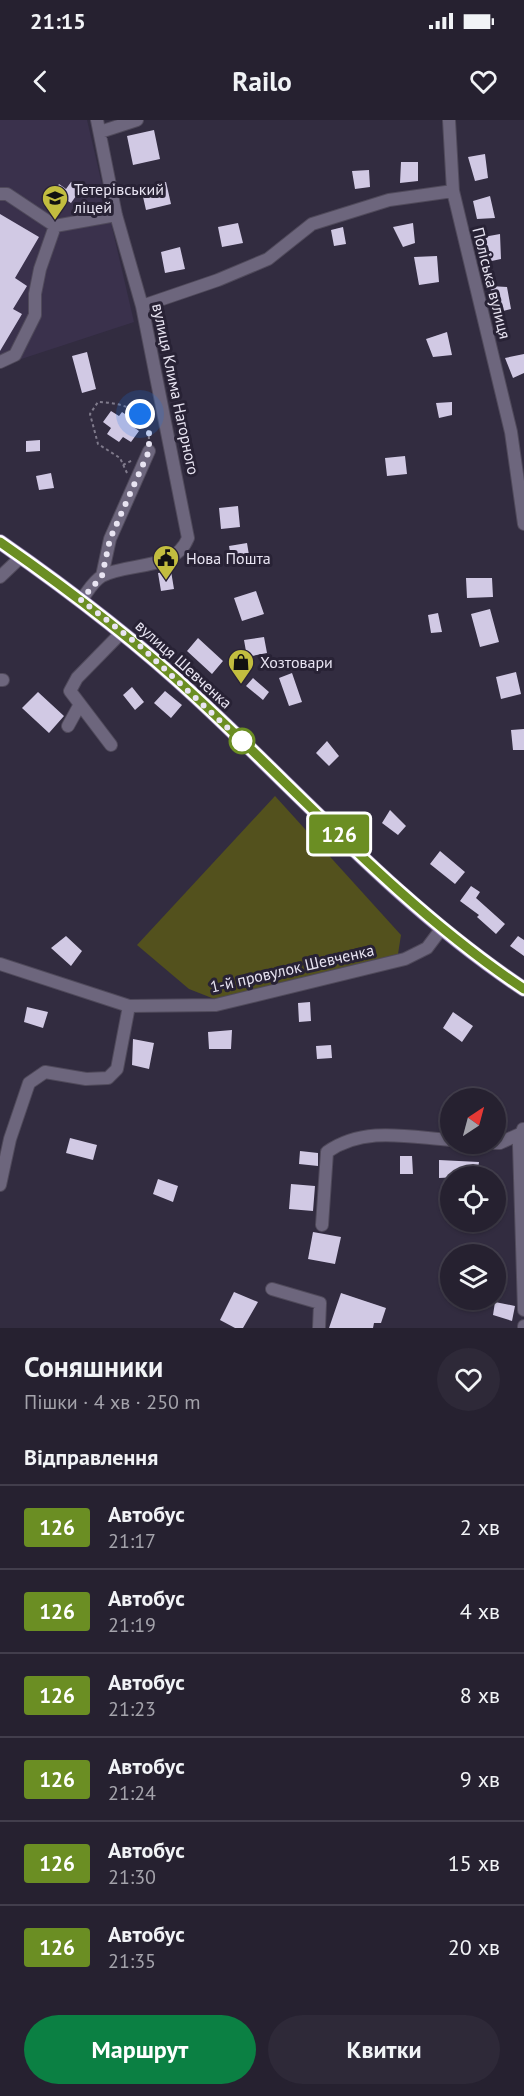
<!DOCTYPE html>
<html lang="uk">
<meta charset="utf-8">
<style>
:root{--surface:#262130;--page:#2e2938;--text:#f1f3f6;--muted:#a4a3ab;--line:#423e4c;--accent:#0b8043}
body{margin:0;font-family:"PT Sans",sans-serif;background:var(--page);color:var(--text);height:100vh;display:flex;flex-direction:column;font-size:22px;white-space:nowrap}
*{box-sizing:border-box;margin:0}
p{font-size:20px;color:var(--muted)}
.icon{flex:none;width:33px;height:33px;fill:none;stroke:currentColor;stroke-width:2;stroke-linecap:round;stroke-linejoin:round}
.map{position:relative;height:1208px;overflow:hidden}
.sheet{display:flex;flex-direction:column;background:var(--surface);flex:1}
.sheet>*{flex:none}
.badge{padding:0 12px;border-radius:4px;font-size:21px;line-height:39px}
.needle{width:39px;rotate:36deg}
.buttons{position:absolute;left:440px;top:968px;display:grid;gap:12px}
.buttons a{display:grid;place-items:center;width:66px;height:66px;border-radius:50%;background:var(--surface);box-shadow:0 2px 4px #0004,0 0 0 2px var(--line);font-size:30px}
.you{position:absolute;width:30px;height:30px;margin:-15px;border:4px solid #fff;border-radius:50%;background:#1a73e8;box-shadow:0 0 0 9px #1a73e833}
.map>.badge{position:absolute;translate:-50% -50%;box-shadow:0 0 0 3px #fff}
h2{padding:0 24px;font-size:22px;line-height:54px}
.round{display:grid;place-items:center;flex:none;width:63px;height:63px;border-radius:32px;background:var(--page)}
.headline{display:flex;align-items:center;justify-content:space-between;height:102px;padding:0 24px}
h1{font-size:28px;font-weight:700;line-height:45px}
.action{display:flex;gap:12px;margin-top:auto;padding:12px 24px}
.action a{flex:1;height:69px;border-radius:36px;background:var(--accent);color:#fff;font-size:24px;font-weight:700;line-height:69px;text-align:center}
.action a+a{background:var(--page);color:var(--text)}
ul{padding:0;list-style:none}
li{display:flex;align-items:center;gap:18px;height:84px;padding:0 24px;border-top:2px solid var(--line)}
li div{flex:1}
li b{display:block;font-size:22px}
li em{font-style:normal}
li .badge{min-width:66px;font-weight:700;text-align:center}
.status{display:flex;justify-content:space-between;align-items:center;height:42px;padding:0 30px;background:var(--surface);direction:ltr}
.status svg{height:16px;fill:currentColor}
header{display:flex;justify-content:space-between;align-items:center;height:78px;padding:0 24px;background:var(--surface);font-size:27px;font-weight:700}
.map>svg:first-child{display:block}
.built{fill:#3a314c}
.green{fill:#53511d}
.building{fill:#d1c9e4}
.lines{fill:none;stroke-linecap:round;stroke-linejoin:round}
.minor-casing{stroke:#504a5b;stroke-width:14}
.major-casing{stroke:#504a5b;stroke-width:16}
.path{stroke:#7f7a8b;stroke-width:2;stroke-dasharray:3 3;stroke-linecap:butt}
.minor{stroke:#6d667d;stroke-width:12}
.major{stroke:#9883c1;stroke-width:15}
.line-casing{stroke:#fff;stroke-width:14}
.line{stroke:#6b8e23;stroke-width:9}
.walk{stroke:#e8e4f2;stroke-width:6;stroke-dasharray:0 10.8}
.stop-dot{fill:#fff;stroke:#6b8e23;stroke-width:3}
.labels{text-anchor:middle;stroke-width:6;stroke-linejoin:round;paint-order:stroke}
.poi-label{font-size:16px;fill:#e8e4f2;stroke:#282235;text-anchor:start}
.street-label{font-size:16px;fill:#e8e4f2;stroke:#282235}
</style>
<div class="status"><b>21:15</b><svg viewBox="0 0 49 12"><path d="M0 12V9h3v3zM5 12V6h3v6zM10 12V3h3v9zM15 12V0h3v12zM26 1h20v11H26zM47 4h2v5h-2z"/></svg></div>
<header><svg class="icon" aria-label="back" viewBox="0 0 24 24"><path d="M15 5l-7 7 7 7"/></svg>Railo<svg class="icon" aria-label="heart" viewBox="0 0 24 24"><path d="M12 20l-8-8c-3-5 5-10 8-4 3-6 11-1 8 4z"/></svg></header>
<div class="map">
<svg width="524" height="1208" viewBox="0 0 524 1208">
<rect width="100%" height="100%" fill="#322c40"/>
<path class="built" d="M 0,0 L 87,0 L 134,202 L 0,246 Z"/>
<path class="green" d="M 275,676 L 401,815 L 398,834 L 217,880 L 189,869 L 137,825 Z"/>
<path class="building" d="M 154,10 L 160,39 L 133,45 L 127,16 Z
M 485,34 L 488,58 L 475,61 L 468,37 Z
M 401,42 L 418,42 L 418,61 L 400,63 Z
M 369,50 L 370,67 L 355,69 L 352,51 Z
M 71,62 L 81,69 L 71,83 L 54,72 L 59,64 L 66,69 Z
M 166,62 L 171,84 L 146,90 L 141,68 Z
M 490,76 L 495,98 L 477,99 L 473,81 Z
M 0,94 L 39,117 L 15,158 L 27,166 L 13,189 L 22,194 L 0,231 Z
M 238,103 L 243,123 L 222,127 L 218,107 Z
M 413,103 L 415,123 L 403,127 L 393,107 Z
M 343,107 L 346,124 L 334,126 L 331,110 Z
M 500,114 L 501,139 L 482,143 L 478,118 Z
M 180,127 L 185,149 L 165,153 L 161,132 Z
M 437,136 L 439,162 L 419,165 L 414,137 Z
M 490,166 L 507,167 L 511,189 L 495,193 Z
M 447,212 L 452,235 L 433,237 L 426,219 Z
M 87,232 L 96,269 L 82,273 L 72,236 Z
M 524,234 L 524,253 L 513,258 L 505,238 Z
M 452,282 L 452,295 L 439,298 L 436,283 Z
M 111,291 L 119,296 L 122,292 L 134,300 L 131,305 L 139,311 L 131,322 L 123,317 L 119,322 L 107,314 L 111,308 L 103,302 Z
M 40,320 L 40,331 L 26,332 L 26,321 Z
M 405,336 L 407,354 L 387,356 L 385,338 Z
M 51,353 L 54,368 L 39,370 L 36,356 Z
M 238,386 L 240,407 L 221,409 L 219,388 Z
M 247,423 L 250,441 L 232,444 L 229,426 Z
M 171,451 L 174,469 L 161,471 L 158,453 Z
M 466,458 L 492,458 L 493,477 L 467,478 Z
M 256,471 L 264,494 L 242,501 L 234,478 Z
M 490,489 L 499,522 L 480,527 L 471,494 Z
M 438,493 L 442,512 L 431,513 L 428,495 Z
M 264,517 L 267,533 L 247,537 L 244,520 Z
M 198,518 L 223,541 L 212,554 L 187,531 Z
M 516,552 L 521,574 L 501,579 L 496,557 Z
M 292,553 L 302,582 L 289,586 L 279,558 Z
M 253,558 L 269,572 L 263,580 L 246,566 Z
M 132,567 L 144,582 L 135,590 L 123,575 Z
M 165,571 L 182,585 L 171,598 L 154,583 Z
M 38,572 L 64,596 L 49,613 L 22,588 Z
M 524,609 L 524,630 L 513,630 L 511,610 Z
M 327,621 L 339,636 L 329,646 L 316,633 Z
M 390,690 L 406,706 L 398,715 L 382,703 Z
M 440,731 L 465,752 L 455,764 L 430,744 Z
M 471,766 L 480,772 L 476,778 L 505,804 L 496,814 L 477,797 L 479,795 L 460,781 Z
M 66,816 L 82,831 L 71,846 L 51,828 Z
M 518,816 L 524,820 L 524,836 L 510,826 Z
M 310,882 L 311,901 L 299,902 L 298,883 Z
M 27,887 L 48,892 L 43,908 L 24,902 Z
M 453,892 L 473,906 L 462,922 L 443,908 Z
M 232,910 L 231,929 L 209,929 L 208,912 Z
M 133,919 L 154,923 L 149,949 L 132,945 Z
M 331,925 L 332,938 L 317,939 L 316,926 Z
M 70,1018 L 97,1025 L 93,1040 L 66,1033 Z
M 300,1031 L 318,1033 L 318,1046 L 299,1044 Z
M 400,1036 L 412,1036 L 413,1054 L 400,1054 Z
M 439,1040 L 479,1042 L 477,1056 L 439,1058 Z
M 158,1059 L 178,1066 L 173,1082 L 153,1074 Z
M 291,1064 L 315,1066 L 313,1091 L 289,1089 Z
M 313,1112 L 341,1117 L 335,1144 L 308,1139 Z
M 234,1172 L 258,1182 L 243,1208 L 235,1208 L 220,1200 Z
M 341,1173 L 386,1188 L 381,1203 L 374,1203 L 373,1208 L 329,1208 Z
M 495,1182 L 515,1186 L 512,1201 L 493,1195 Z"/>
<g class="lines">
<g class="minor-casing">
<path id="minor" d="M 449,0 L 453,71 L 511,312 L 524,404
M 100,12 L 137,0
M 0,74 L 7,74 L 55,106 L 116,95
M 142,186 L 218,160 L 268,139 L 312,104 L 389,80 L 453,71
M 0,242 L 15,235 L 35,195 L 35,174 L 40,149 L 55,106
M 102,456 L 110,419 L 149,331
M 0,457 L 21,437
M 81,480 C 87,473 93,461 102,456 C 129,442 175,451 188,418 L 142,186 L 116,95 L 97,0
M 0,560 L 3,560
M 68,606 L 79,586
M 111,625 L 70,571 L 77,558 L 122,512
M 0,844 L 129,886 L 216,885 L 405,839 L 427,828 L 442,808
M 522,1013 L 519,1025 L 524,1190
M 494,1023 L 500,1023 L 522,1013 L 523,1009
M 0,1065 L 10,1019 L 29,963 L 45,952 L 86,959 L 108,958 L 117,949 L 129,886
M 322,1105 L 327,1032 C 364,1006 408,1017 450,1020
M 272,1169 L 320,1183 L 319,1208
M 524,1208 L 524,1206"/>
</g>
<g class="major-casing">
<path id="major" d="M 0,422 C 69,470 135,520 196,577 C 303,676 401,788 524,869"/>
</g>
<path class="path" d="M 140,294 L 152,293
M 123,345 L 133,340
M 127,353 L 120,338 L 98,324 L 90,294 L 98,282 C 124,283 149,290 149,321"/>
<use href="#minor" class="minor"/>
<use href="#major" class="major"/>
</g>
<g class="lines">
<g class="line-casing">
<path id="line" d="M 0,422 C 69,470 135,520 196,577 C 303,676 401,787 524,869"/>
</g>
<use href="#line" class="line"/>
<path class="walk" d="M 140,294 L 149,310 L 149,331 L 110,419 L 102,456 L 81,480 L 140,526 L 247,626 L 242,621"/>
</g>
<defs>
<g id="school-pin" transform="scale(1.35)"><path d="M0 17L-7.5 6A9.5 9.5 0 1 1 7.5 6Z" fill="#c2bd3f" stroke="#282235"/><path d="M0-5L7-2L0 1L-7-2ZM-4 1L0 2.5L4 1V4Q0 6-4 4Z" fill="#111"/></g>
<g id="civic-pin" transform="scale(1.35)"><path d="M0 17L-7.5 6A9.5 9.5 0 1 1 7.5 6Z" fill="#c2bd3f" stroke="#282235"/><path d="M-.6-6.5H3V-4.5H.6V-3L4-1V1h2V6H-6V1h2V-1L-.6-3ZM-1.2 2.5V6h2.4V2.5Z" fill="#111"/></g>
<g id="shop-pin" transform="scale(1.35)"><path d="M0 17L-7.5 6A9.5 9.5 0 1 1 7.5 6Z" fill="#c2bd3f" stroke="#282235"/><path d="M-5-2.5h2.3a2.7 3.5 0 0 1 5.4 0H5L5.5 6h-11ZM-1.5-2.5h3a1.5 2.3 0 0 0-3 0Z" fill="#111"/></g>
</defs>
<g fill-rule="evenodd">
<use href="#school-pin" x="55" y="78"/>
<use href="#civic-pin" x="166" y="438"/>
<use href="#shop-pin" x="241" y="542"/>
</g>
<circle class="stop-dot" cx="242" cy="621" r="12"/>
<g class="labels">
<g class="poi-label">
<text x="74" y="75">Тетерівський<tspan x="74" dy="18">ліцей</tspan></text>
<text x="186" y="444">Нова Пошта</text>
<text x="260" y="548">Хозтовари</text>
</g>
<g class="street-label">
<text transform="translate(492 163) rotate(76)" y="6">Поліська вулиця</text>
<text transform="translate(176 269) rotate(78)" y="6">вулиця Клима Нагорного</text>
<text transform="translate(184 544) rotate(42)" y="6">вулиця Шевченка</text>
<text transform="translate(292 848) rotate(-13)" y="6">1-й провулок Шевченка</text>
</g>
</g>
</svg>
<div class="buttons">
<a><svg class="needle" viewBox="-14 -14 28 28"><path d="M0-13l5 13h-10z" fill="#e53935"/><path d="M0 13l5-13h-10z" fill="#a4a3ab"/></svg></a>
<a><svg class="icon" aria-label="locate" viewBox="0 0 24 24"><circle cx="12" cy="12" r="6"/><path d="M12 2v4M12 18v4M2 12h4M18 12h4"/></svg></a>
<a><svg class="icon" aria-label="layers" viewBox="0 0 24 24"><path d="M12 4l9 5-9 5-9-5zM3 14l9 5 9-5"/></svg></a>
</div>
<div class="you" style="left:140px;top:294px"></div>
<b class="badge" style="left:339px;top:714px;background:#6b8e23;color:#fff">126</b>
</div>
<section class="sheet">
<div class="headline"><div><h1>Соняшники</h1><p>Пішки · 4 хв · 250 m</p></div><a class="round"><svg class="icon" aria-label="heart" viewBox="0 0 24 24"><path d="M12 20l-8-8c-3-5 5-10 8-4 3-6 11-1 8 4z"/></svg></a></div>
<h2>Відправлення</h2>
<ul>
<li><span class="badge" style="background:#6b8e23;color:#fff">126</span><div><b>Автобус</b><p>21:17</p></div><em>2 хв</em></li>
<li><span class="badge" style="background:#6b8e23;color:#fff">126</span><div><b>Автобус</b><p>21:19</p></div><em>4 хв</em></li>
<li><span class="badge" style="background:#6b8e23;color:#fff">126</span><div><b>Автобус</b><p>21:23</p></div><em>8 хв</em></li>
<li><span class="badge" style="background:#6b8e23;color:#fff">126</span><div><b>Автобус</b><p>21:24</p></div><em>9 хв</em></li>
<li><span class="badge" style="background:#6b8e23;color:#fff">126</span><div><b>Автобус</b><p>21:30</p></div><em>15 хв</em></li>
<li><span class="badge" style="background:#6b8e23;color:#fff">126</span><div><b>Автобус</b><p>21:35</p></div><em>20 хв</em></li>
</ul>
<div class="action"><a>Маршрут</a><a>Квитки</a></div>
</section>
